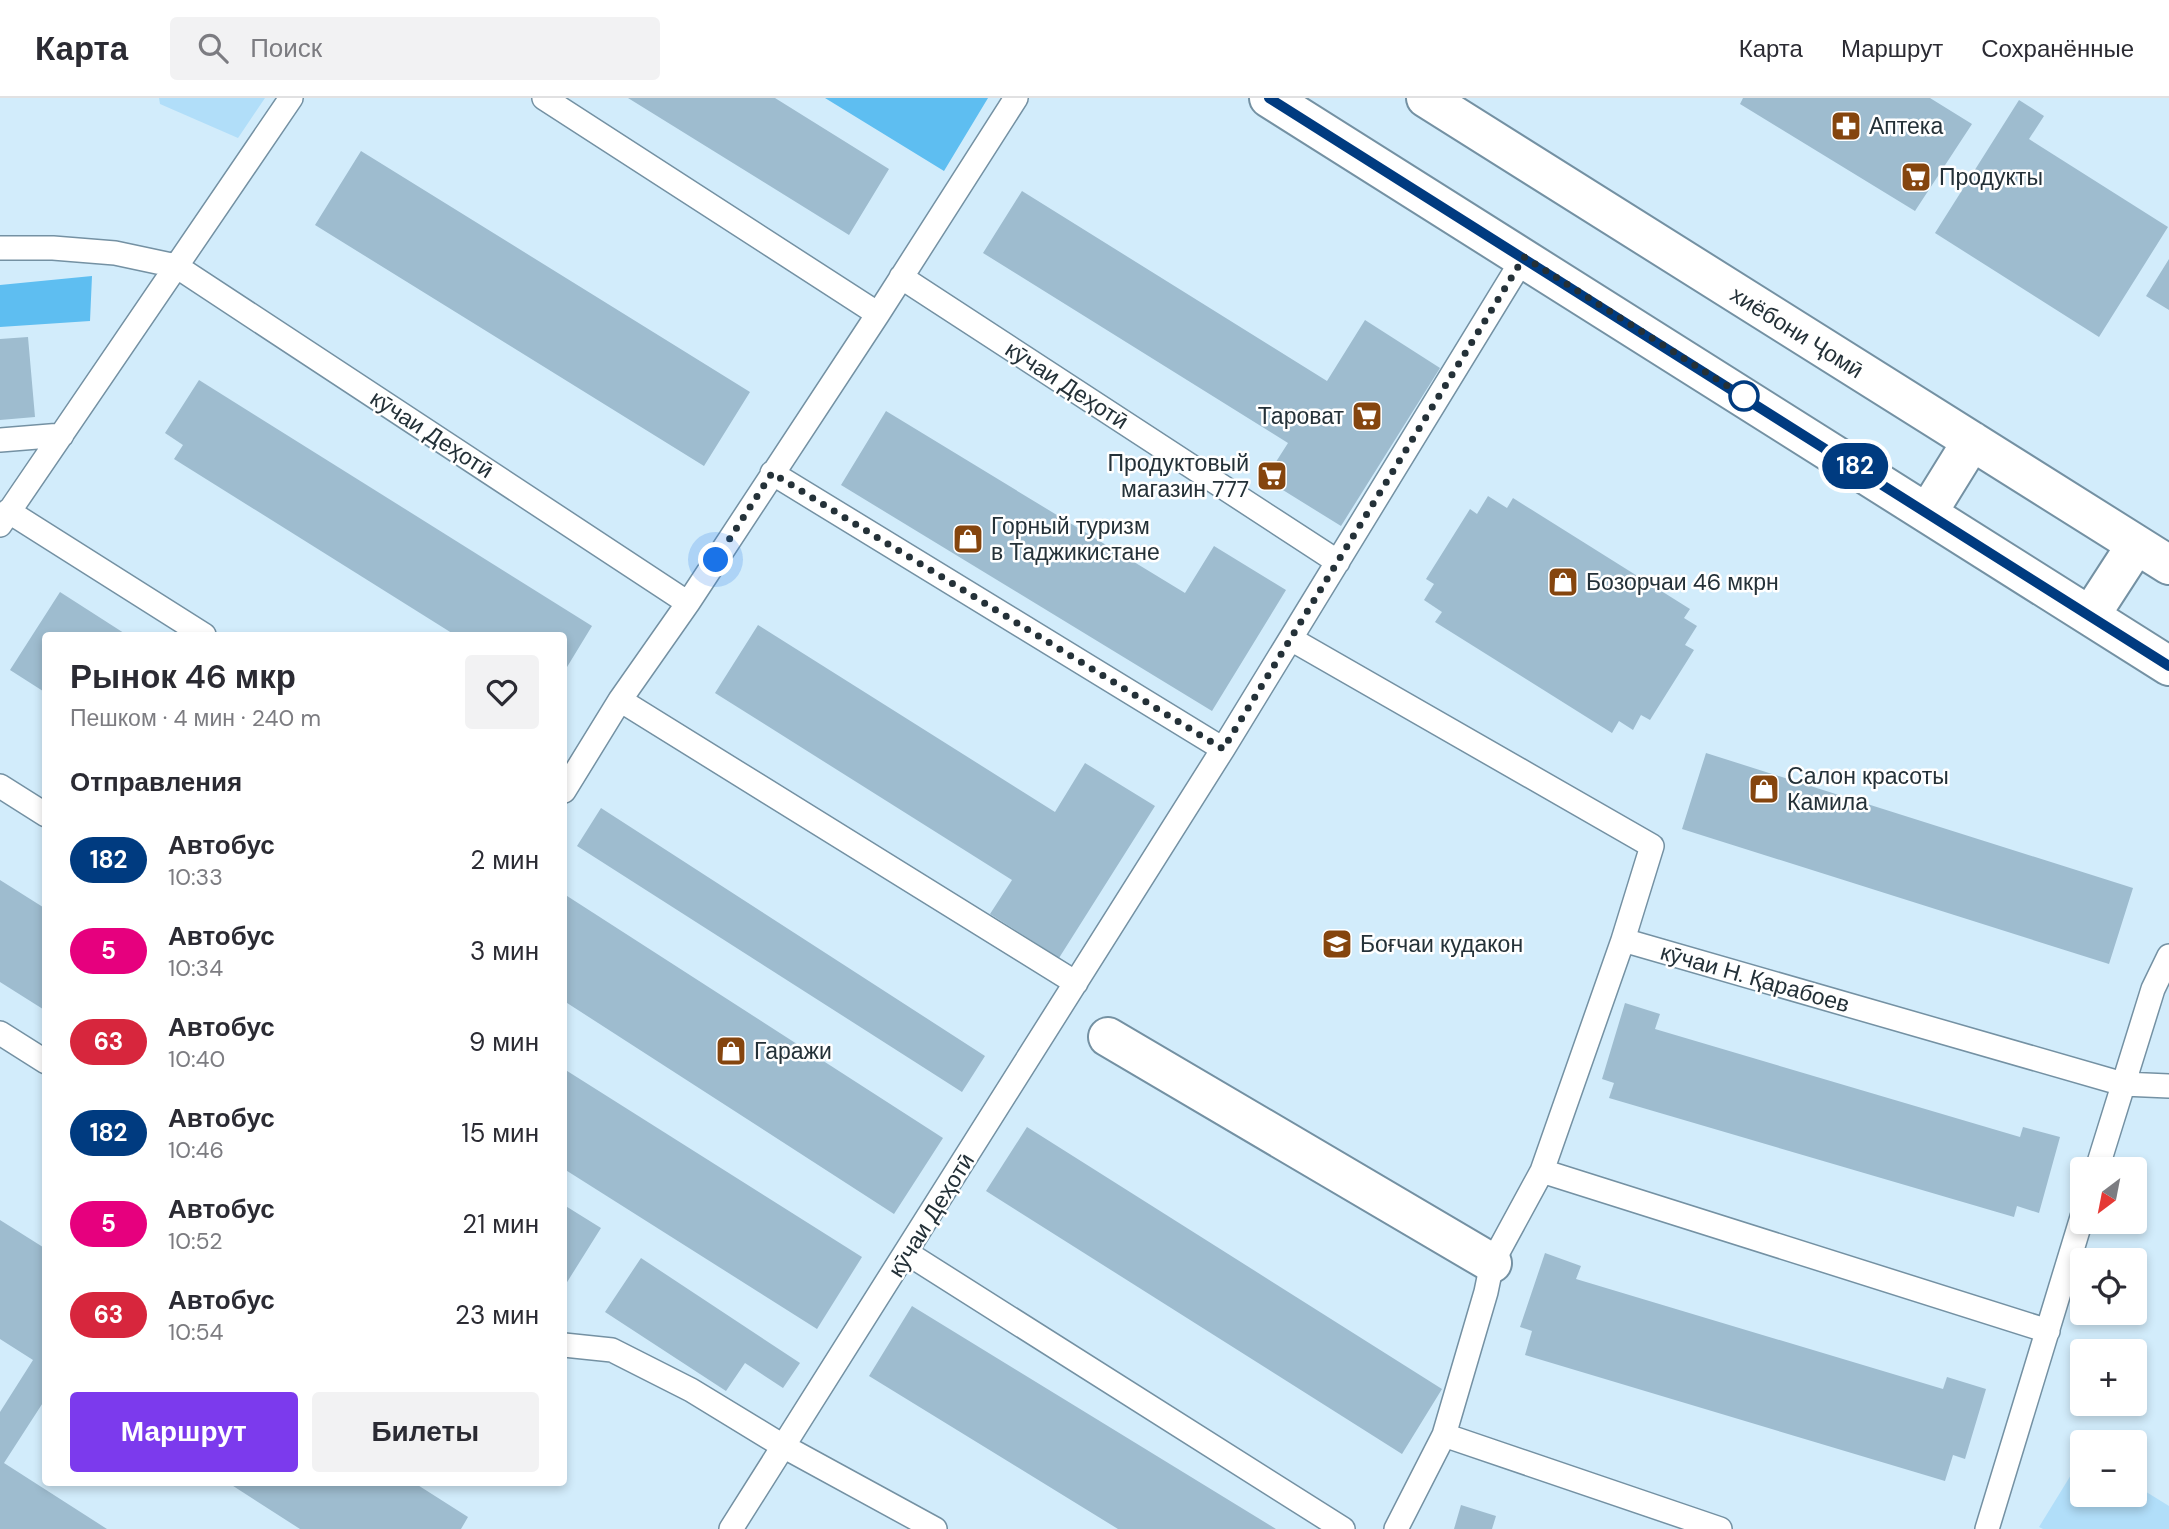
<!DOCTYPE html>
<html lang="ru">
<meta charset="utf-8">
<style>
:root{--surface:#fff;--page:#f2f2f3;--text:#2b2b33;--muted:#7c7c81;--line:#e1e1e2;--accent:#7c3aed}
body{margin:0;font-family:"DM Sans",sans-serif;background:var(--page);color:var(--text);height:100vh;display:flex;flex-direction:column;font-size:26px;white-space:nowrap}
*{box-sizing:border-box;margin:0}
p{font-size:23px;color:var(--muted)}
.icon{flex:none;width:38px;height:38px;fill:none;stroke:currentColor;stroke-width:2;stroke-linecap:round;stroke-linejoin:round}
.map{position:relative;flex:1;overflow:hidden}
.drawer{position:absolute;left:42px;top:534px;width:525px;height:854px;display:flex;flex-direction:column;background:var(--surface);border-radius:7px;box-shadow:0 4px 10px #0003}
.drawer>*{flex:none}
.badge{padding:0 14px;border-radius:23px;font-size:24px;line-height:46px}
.needle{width:46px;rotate:212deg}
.buttons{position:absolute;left:2070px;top:1059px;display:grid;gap:14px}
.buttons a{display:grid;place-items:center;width:77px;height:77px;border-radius:7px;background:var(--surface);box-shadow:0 4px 10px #0003;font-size:35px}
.you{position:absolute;width:35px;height:35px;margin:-18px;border:5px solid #fff;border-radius:50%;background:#1a73e8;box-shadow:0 0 0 10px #1a73e833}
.map>.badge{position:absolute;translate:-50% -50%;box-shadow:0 0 0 4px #fff}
h2{padding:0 28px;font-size:26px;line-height:63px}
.round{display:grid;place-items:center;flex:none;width:74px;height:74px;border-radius:7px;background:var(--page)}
.head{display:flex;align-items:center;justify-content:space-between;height:119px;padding:0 28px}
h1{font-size:33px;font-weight:600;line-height:52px}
.cta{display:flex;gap:14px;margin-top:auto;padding:14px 28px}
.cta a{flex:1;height:80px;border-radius:7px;background:var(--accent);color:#fff;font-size:28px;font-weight:600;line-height:80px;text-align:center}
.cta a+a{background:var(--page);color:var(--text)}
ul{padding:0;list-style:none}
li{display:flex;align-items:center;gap:21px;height:91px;padding:0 28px}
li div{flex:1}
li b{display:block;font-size:26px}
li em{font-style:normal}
li .badge{min-width:77px;font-weight:700;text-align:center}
header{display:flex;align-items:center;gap:42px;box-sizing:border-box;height:98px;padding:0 35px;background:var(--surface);border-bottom:2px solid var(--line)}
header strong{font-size:33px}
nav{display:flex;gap:38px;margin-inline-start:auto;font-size:24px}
.search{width:490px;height:63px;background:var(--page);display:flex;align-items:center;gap:18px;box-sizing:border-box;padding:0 24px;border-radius:7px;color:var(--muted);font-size:26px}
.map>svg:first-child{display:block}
.green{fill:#b1def9}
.forest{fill:#5ebef1}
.building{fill:#9ebccf}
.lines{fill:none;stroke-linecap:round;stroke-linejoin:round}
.service-casing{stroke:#7491a3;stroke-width:26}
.minor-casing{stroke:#7491a3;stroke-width:42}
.secondary-casing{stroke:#7491a3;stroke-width:42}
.service{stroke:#fff;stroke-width:23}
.minor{stroke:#fff;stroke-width:38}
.secondary{stroke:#fff;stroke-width:38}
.line-casing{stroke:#fff;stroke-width:16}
.line{stroke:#003b80;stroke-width:10}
.walk{stroke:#243138;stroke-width:7;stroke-dasharray:0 12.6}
.stop-dot{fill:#fff;stroke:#003b80;stroke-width:3.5}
.labels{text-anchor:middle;stroke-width:5;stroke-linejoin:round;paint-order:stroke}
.poi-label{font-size:23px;fill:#243138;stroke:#fff;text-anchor:start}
.street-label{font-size:23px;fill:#243138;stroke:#fff}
</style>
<header>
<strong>Карта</strong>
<div class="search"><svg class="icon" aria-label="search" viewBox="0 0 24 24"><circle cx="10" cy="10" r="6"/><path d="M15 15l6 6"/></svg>Поиск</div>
<nav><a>Карта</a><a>Маршрут</a><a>Сохранённые</a></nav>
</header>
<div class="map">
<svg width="2169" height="1431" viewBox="0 0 2169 1431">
<rect width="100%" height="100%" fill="#d2ecfb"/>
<path class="green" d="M 159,0 L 265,0 L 238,40 L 160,6 Z
M 2082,1359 L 2082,1396 L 2135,1396 L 2135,1387 L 2169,1408 L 2169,1431 L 2043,1431 L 2039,1429 Z"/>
<path class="forest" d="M 825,0 L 988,0 L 944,73 Z
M 92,178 L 90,223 L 0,229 L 0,187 Z"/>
<path class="building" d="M 628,0 L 775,0 L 889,71 L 849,137 Z
M 1743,0 L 1930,0 L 1972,26 L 1915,113 L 1740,6 Z
M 2019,2 L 2044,18 L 2029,41 L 2168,129 L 2099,239 L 1935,135 Z
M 361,53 L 750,294 L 704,368 L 315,127 Z
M 1022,93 L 1327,283 L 1365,222 L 1440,270 L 1341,428 L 1265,381 L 1288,345 L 983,155 Z
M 2169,161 L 2169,212 L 2146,198 Z
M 28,239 L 35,319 L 0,322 L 0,241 Z
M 199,282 L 592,528 L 564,574 L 564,537 L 455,537 L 174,361 L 183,347 L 165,335 Z
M 886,313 L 1185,495 L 1214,448 L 1286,492 L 1212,613 L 841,387 Z
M 1488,398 L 1507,410 L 1513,400 L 1690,511 L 1684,520 L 1697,528 L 1685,547 L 1694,552 L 1650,622 L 1641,617 L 1633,632 L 1619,623 L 1612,635 L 1435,524 L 1442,514 L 1424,502 L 1434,486 L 1426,481 L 1470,411 L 1477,416 Z
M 60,494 L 127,537 L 46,537 L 46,595 L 10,572 Z
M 758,527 L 1055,714 L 1085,665 L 1155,708 L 1059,860 L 990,816 L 1012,782 L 715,595 Z
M 1706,655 L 2133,790 L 2109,866 L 1682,731 Z
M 601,710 L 985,958 L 962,994 L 577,748 Z
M 0,782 L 46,811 L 46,913 L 0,884 Z
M 564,796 L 943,1040 L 894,1116 L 564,903 Z
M 1625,905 L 1660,916 L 1655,931 L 2020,1039 L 2023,1029 L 2060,1039 L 2039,1115 L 2017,1108 L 2014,1119 L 1609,1000 L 1614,985 L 1602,981 Z
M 564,971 L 862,1159 L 817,1231 L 564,1071 Z
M 1027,1029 L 1442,1291 L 1402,1356 L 986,1093 Z
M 564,1107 L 601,1130 L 564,1189 Z
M 0,1122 L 46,1151 L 46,1300 L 4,1365 L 107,1431 L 0,1431 L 0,1314 L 33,1262 L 0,1241 Z
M 1545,1155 L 1581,1168 L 1576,1181 L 1943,1291 L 1947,1279 L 1986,1291 L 1965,1361 L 1953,1357 L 1945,1383 L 1525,1257 L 1532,1233 L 1520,1229 Z
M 641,1160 L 800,1265 L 783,1290 L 745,1265 L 726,1293 L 605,1214 Z
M 912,1208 L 1276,1431 L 1118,1431 L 869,1278 Z
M 227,1384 L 413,1384 L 468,1419 L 461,1431 L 300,1431 Z
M 1461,1407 L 1496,1418 L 1492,1431 L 1454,1431 Z"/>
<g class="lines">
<g class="service-casing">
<path id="service" d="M 544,0 L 878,216
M 0,150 L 53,150 L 115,155 L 176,168 L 688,505
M 901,179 L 1338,464
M 0,342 L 62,337
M 772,375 L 1223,651
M 8,413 L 204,537
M 0,427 L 291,0
M 1291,541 L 1652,748 L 1623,842
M 620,602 L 1076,885
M 0,688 L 46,717
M 564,693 L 620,602 L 688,505 L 878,216 L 1016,0
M 0,935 L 46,964
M 2097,1071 L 2153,891 L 2169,858
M 1542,1073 L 2048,1233
M 907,1155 L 1343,1431
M 564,1247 L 612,1252 L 691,1292 L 783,1348 L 935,1431
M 1444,1337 L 1720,1431
M 731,1431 L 1223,651 L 1524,159
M 1396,1431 L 1444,1337 L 1486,1194 L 1492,1165 L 1542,1073 L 1623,842 L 2123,986 L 2169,988
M 1987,1431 L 2082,1119"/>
</g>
<g class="minor-casing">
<path id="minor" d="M 1108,939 L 1492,1165"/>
</g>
<g class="secondary-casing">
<path id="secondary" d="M 1269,0 L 2169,568
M 1426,0 L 2169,467
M 1928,414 L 1972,343
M 2090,518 L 2136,447"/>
</g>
<use href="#service" class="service"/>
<use href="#minor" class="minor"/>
<use href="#secondary" class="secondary"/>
</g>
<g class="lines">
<g class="line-casing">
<path id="line" d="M 1269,0 L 2169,568"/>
</g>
<use href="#line" class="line"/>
<path class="walk" d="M 716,462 L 772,375 L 1223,651 L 1524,159 L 1748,301 L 1744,298"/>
</g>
<defs>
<g id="pharmacy-square" transform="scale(1.575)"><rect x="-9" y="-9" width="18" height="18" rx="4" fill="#85450e" stroke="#fff"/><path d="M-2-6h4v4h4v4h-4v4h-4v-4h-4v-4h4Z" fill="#fff"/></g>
<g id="supermarket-square" transform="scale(1.575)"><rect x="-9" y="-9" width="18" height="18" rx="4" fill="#85450e" stroke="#fff"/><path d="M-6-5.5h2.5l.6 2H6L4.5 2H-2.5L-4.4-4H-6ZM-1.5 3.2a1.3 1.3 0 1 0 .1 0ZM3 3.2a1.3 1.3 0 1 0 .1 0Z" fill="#fff"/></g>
<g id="shop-square" transform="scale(1.575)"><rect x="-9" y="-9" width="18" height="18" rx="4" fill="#85450e" stroke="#fff"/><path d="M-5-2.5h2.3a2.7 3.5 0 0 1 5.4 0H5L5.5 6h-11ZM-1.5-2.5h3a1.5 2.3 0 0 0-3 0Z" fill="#fff"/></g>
<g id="school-square" transform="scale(1.575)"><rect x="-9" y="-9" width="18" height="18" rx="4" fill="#85450e" stroke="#fff"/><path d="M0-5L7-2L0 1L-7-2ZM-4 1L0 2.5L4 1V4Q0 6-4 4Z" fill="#fff"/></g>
</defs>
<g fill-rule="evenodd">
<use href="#pharmacy-square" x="1846" y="28"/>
<use href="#supermarket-square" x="1916" y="79"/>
<use href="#supermarket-square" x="1367" y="318"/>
<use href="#supermarket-square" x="1272" y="378"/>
<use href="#shop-square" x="968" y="441"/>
<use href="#shop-square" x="1563" y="484"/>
<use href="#shop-square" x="1764" y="691"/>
<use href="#school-square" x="1337" y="846"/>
<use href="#shop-square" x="731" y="953"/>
</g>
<circle class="stop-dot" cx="1744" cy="298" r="14"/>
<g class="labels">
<g class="poi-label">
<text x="1869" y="36">Аптека</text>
<text x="1939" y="87">Продукты</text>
<text x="1344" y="326" text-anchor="end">Тароват</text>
<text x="1249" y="373" text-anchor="end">Продуктовый<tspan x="1249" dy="26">магазин 777</tspan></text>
<text x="991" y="436">Горный туризм<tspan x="991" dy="26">в Таджикистане</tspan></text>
<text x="1586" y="492">Бозорчаи 46 мкрн</text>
<text x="1787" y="686">Салон красоты<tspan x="1787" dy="26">Камила</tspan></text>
<text x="1360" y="854">Боғчаи кудакон</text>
<text x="754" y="961">Гаражи</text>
</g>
<g class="street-label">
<text transform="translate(1797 234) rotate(32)" y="8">хиёбони Ҷомӣ</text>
<text transform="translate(1067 287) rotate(33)" y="8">кӯчаи Деҳотӣ</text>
<text transform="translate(432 336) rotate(33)" y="8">кӯчаи Деҳотӣ</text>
<text transform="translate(1755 880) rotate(16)" y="8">кӯчаи Н. Қарабоев</text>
<text transform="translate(931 1117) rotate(-58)" y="8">кӯчаи Деҳотӣ</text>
</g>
</g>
</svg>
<div class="buttons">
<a><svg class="needle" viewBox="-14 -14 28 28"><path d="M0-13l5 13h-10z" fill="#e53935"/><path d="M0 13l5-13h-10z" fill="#7c7c81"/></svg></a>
<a><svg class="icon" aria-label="locate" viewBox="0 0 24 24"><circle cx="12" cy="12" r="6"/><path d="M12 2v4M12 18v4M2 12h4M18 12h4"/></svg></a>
<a>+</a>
<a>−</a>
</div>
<div class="you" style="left:716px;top:462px"></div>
<b class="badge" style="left:1855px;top:368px;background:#003b80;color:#fff">182</b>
<section class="drawer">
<div class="head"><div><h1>Рынок 46 мкр</h1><p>Пешком · 4 мин · 240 m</p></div><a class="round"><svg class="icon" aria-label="heart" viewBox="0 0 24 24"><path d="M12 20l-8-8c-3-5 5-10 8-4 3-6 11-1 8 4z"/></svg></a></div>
<h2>Отправления</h2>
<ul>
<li><span class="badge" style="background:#003b80;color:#fff">182</span><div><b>Автобус</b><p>10:33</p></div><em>2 мин</em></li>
<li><span class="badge" style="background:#e6007e;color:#fff">5</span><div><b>Автобус</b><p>10:34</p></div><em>3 мин</em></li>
<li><span class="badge" style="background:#d7263d;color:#fff">63</span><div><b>Автобус</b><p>10:40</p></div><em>9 мин</em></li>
<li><span class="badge" style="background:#003b80;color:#fff">182</span><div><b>Автобус</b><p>10:46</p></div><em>15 мин</em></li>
<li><span class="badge" style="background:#e6007e;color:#fff">5</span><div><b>Автобус</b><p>10:52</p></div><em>21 мин</em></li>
<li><span class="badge" style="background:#d7263d;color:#fff">63</span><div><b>Автобус</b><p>10:54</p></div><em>23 мин</em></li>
</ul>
<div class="cta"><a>Маршрут</a><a>Билеты</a></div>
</section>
</div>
